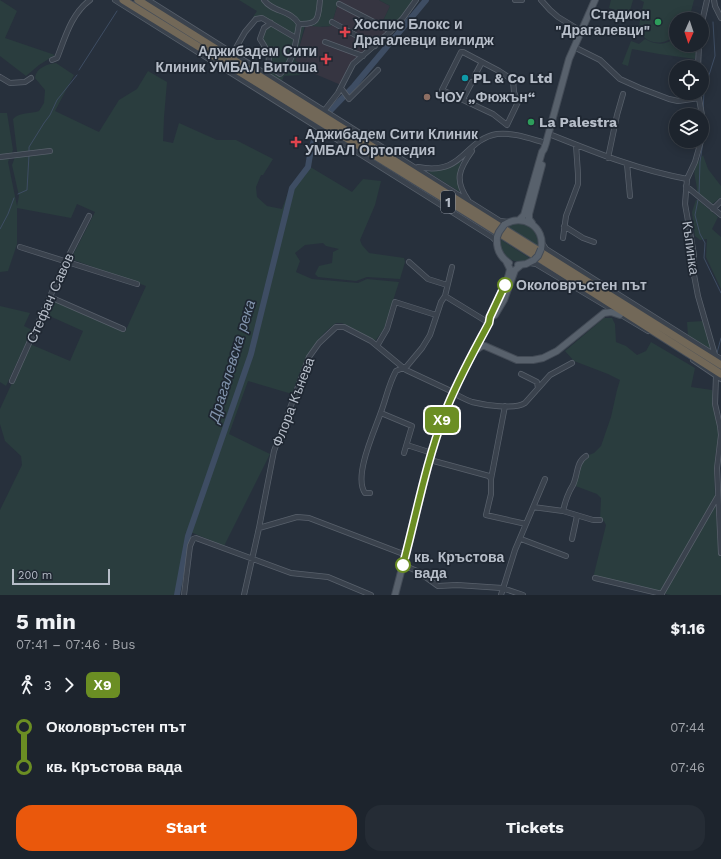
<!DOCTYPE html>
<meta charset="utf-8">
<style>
:root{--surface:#1d242d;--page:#252c35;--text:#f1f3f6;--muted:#a0a4aa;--line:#3b4149;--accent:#ea580c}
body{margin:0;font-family:"Work Sans",sans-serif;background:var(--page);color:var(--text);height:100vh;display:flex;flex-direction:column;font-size:15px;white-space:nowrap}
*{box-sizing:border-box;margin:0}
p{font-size:13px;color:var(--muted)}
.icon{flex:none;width:22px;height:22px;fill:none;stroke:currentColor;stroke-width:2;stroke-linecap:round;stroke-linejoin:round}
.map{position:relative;height:595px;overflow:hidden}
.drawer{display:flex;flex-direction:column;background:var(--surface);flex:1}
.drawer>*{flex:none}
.badge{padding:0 8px;border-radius:6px;font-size:14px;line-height:26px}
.needle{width:26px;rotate:183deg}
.tools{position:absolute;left:669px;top:12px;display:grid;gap:8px}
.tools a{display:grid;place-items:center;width:40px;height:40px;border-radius:50%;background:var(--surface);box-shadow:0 2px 10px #0003,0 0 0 1px var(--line);font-size:20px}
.scale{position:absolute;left:12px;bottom:10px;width:98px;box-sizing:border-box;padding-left:4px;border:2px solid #b6bdc8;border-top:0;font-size:11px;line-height:14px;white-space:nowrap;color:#b6bdc8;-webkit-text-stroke:3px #1f2732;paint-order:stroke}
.map>.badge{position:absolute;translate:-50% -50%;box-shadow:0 0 0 2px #fff}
.legs{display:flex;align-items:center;gap:6px;height:44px;padding:0 16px;font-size:13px}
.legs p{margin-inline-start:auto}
.head{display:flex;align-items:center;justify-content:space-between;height:68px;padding:0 16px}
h1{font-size:22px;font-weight:700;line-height:30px}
.primary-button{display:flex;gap:8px;margin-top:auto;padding:8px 16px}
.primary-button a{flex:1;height:46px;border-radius:16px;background:var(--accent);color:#fff;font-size:16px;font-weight:700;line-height:46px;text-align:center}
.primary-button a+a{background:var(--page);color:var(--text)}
ul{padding:0 16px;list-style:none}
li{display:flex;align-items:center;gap:14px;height:40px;font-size:15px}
li i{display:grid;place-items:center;width:6px;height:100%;margin:0 5px;background:currentColor}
li i::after{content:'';width:10px;height:10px;margin:-5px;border:3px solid;border-radius:50%;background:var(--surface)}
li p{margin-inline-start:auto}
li:first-child i{background:linear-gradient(#0000 50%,currentColor 0)}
li:last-child i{background:linear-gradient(currentColor 50%,#0000 0)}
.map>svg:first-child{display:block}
.medical{fill:#363541}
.green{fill:#2a3d3e}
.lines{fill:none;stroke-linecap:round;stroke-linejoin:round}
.stream{stroke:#3e4d63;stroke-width:1}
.river{stroke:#3e4d63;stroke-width:6}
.minor-casing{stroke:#58606b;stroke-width:6}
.major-casing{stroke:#434b56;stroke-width:8}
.highway-casing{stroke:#454d58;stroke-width:9}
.minor{stroke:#3a424d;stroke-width:4.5}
.major{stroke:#58616c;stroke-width:6}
.highway{stroke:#726858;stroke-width:7}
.major-bridge-casing{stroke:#434b56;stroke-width:8;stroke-linecap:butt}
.major-bridge{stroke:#58616c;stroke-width:6}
.line-1-casing{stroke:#fff;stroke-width:9}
.line-1{stroke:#6b8e23;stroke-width:6}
.leisure-dot{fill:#2e9e5b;stroke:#1f2732;stroke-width:1.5}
.health-dot{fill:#e0444e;stroke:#1f2732;stroke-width:1.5}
.culture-dot{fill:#0f9aa8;stroke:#1f2732;stroke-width:1.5}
.education-dot{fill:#8d6e63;stroke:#1f2732;stroke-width:1.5}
.stop-1-dot{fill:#fff;stroke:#6b8e23;stroke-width:2}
.labels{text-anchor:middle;stroke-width:3.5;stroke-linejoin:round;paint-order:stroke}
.shield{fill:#1f2732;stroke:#89909b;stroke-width:1}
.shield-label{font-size:13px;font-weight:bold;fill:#b6bdc8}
.poi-label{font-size:14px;font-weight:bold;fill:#b6bdc8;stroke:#1f2732;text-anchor:start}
.street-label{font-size:14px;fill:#b6bdc8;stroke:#1f2732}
.stop-label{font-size:14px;font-weight:bold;fill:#b6bdc8;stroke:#1f2732;text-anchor:start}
.water-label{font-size:15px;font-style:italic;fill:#8193ac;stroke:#1f2732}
</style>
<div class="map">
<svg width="721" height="595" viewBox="0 0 721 595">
<rect width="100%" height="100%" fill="#27303c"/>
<path class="medical" d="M 339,0 L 379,0 L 390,6 L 383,21 L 392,26 L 347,68 L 341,85 L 308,71 L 309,67 L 295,61 L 306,25 L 311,26 L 318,25 L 322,27 L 331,26 Z"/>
<path class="green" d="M 0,0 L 17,11 L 5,38 L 55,55 L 39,65 L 26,76 L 0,56 Z
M 239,0 L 339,0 L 331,26 C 322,27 314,27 305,25 L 295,61 L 309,67 C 305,77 293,75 284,76 L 282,81 L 264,70 C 269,52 261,55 260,41 C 259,36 264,28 266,23 L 253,17 L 257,11 Z
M 379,0 L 416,0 L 394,27 L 383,21 L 390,6 Z
M 611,0 L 633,0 L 629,14 L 609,8 Z
M 640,0 L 694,0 L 689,19 L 676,19 L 676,34 C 667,46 645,46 640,30 C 638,21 642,11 644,2 Z
M 676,37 L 676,45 L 696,45 L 695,59 L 659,54 L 632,49 L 628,66 L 622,64 L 631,41 L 639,44 L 645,39 C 656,45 666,46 676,37 Z
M 56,63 L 74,75 L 55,111 L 99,132 L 119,100 L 137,89 L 148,71 L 167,82 L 164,117 L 163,141 L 173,143 L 179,123 L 217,140 L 236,140 L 273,159 L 263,175 L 261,175 L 256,187 L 257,197 L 267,206 L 282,209 L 291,185 L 307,165 L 352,192 L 363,179 L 381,181 L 375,205 L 360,240 L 362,245 L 369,253 L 404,258 L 405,262 L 400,279 L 367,277 L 356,281 L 318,277 L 315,274 L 319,266 L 332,263 L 333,252 L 339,249 L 326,246 L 323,243 L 305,245 L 295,253 L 300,261 L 296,272 L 312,279 L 358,283 L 367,279 L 399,282 L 384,329 L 375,341 L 342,323 L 336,323 C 311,341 302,366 292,394 L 248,381 L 229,434 L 270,454 L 224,546 L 193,533 L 186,532 L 179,595 L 0,595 L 0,510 L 22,465 L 21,456 L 5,441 L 0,424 L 0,409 L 30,344 L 70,361 L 83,331 L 45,314 L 51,300 L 125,332 L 146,286 L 71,259 L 95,212 L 77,204 L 71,218 L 17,208 L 17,244 L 8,271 L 0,272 L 0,113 L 7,113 L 13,150 L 8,162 L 17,206 L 19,196 L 12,165 L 17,152 L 13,119 C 19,112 31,114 39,111 L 44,103 L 45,90 L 35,78 C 36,68 47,64 56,63 Z
M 703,155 L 708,169 L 721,186 L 721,197 L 711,205 L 697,191 C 696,173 689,173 703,155 Z
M 461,161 L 457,176 L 460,192 L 428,172 L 446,169 Z
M 696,200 L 698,200 L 718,217 L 712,229 L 721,237 L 721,289 L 706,257 L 707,239 L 700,240 L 695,236 L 692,212 Z
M 513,224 C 529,221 539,232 538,247 L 507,228 Z
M 500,239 L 531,259 C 516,267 498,257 500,239 Z
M 0,306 L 30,313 L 24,326 L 32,330 L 6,386 L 0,382 Z
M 604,318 L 612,318 L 615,324 L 616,342 L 626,346 L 637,355 L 646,351 L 651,342 L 695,368 L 691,387 L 712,390 C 713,405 720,420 719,435 C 719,443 715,451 715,460 C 713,489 717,519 719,548 L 721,558 L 721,595 L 670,595 L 594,577 L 594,574 L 606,525 L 604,521 L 600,520 L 601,498 L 597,494 L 573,485 L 578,469 L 586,456 L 594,453 L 601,446 L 611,417 L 617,390 L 620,380 L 608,374 L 574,361 L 565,351 Z
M 703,321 L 712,350 L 688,336 L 687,322 Z"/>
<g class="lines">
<path class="stream" d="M 79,70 L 117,11
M 703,111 L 704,91 L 715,56 L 713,22
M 29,152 L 29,147 L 44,123 L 50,115 L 57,100 L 77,75
M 18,194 L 27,190 L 29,155
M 699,194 L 700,162 L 705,128 L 704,118
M 698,200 L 695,215 L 700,234 L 705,243 L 704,258 L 721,293
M 0,229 L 8,214 L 14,198
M 717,353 L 721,338"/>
<path class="river" d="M 330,111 L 354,86 L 426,0
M 177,595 L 188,536 L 251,354 L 292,188 L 308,167 L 310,155 L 315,136"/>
<g class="minor-casing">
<path id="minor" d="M 115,0 L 492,237 L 497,242
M 148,0 L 500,221 L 509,222
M 264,0 C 272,12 291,10 299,24 C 296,41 294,62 280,74 L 268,66
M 515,0 L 522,0
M 541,0 L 550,10 L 558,17 L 581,31
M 714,0 L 715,6 L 721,18
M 339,4 L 391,31
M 332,22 L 375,46
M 702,22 L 707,0
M 299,24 C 320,25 318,17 320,0
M 325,42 L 363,56
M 574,47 L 600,60 L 620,79 L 640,88 L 669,99 L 678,101 L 699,98
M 461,52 L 463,52 L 499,71 L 513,80 L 514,92 L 518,102 L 507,125 L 493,114 L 442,90 Z
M 233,53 L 245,32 L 256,19 L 262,18 L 296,38
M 52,60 L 57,58 C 65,38 71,14 90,0
M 698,67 L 699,45
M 265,73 C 272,57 269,53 260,39 L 264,28 L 271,23
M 475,75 L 482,62
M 0,77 L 10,83 L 25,82 L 31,78
M 341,88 L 349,99 L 378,70
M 698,93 L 702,115
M 463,99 L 472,82
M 324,111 L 338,93 L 353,64 L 391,31 L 403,18 L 416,0
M 702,117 L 702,131
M 549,134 C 594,152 638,170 687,179
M 701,141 L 695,162 L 687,179 L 685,204 L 694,255 L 694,275 L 698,296 L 715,355
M 0,157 L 50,151
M 608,158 L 617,115 L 623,94
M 627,164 L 630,196
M 418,167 C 465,176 463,140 497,134 C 513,132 531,139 546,143
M 686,186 L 721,215
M 468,200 C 454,180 459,169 472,151
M 713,209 L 721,201
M 564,226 L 583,238 L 594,242
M 563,238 L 566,216 L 578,184 L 578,174 L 576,145
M 542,243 L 546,249 L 721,359
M 20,247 L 137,284
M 409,262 L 428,279 L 447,285
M 530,263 L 536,264 L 648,331
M 445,296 L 489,323
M 50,297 L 123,329
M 377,346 L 387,329 L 395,302 L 436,315
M 693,360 L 721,379
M 521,374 L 537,382 L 538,388
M 716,376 L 715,404 L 720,426 L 721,435 L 717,468 L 721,553
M 12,381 L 66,261 L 89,216
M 453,393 C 459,396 466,400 472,402 C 484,405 515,410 525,403 L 550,375 L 572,363
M 381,413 L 412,426 L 404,453
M 407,445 L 432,453
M 430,460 L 489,476 L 491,479 L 491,494 L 486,515 L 526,524
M 491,479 L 505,406
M 370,493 L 365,493 C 353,476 375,430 381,412 C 386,399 389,383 396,371 L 407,366 L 422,348 L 430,335 L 441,302 L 445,296 L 452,267
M 533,507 L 563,511 L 593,520 L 600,520
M 563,511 C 565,502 568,493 573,485 C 578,475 576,462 586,456
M 259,528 L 297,517 L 309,518 L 406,555
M 521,539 L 566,556
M 572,539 L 577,516
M 403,565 L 417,571 L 438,586 L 457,585 L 502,588 L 523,595
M 595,578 L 662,594
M 184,595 L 190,546 L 193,539 L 196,538 L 291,573 L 328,577 L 371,595
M 244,595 L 259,528 L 274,451 L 309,357 L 319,343 L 336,327 L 344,327 L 371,341 L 406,370 L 453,392
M 501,595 L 515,550 L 545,479
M 661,595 L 718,496"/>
</g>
<g class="major-casing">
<path id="major" d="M 519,220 L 524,215 L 542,152 L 544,149 L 546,143 L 569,59 L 595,0
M 532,223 L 529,219 L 529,214 L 542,165
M 504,225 C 522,212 546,227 541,249
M 497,237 C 496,248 500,257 509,263
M 518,265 L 526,264 L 534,260
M 495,315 L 504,300 L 515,270 L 521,265
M 476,350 L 482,346 L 485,346 L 517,360 L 533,360 L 543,358 L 557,351 L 604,313 L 611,312 L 620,315
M 395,595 L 430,460 L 443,417 L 453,392 L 489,323 C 493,304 507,288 510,269 L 506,261"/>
</g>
<g class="highway-casing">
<path id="highway" d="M 123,0 L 474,217 L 721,374
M 138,0 L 721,365"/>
</g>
<use href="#minor" class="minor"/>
<use href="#major" class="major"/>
<use href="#highway" class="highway"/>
<g class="major-bridge-casing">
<path id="major-bridge" d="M 497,237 L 499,232 L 504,225
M 534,260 L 538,256 L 541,249"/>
</g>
<use href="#major-bridge" class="major-bridge"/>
</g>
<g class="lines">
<g class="line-1-casing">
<path id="line-1" d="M 403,565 C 416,516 426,463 444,415 C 456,383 473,353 489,323 L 490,317 L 505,285"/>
</g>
<use href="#line-1" class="line-1"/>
</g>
<g class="leisure-dot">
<circle cx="658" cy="22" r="4"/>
<circle cx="531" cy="122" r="4"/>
</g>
<g class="health-dot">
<path d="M343 26h4v4h4v4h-4v4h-4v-4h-4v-4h4z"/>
<path d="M324 53h4v4h4v4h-4v4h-4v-4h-4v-4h4z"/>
<path d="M294 136h4v4h4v4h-4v4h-4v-4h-4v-4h4z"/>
</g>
<circle class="culture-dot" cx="465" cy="78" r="4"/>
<circle class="education-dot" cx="427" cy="97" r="4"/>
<g class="stop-1-dot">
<circle cx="505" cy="285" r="7"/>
<circle cx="403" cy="565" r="7"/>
</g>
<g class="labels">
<rect class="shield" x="441" y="191" width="14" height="22" rx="3"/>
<g class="shield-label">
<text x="448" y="207">1</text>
</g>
<g class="poi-label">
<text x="650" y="19" text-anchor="end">Стадион<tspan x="650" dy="16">"Драгалевци"</tspan></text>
<text x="354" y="29">Хоспис Блокс и<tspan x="354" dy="16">Драгалевци вилидж</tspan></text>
<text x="317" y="56" text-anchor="end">Аджибадем Сити<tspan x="317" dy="16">Клиник УМБАЛ Витоша</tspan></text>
<text x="473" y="83">PL &amp; Co Ltd</text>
<text x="435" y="102">ЧОУ „Фюжън“</text>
<text x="539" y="127">La Palestra</text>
<text x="305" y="139">Аджибадем Сити Клиник<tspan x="305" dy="16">УМБАЛ Ортопедия</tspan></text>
</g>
<g class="street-label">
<text transform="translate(691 248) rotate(82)" y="5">Къпинка</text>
<text transform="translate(50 298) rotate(-66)" y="5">Стефан Савов</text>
<text transform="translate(293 402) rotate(-69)" y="5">Флора Кънева</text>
</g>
<g class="stop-label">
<text x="516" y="290">Околовръстен път</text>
<text x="414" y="562">кв. Кръстова<tspan x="414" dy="16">вада</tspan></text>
</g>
<g class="water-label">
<text transform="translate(232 361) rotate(-73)" y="5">Драгалевска река</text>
</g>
</g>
</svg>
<div class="tools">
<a><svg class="needle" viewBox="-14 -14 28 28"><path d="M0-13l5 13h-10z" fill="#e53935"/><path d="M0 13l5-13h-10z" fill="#a0a4aa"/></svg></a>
<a><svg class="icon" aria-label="locate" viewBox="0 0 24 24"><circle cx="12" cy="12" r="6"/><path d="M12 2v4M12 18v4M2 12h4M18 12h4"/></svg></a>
<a><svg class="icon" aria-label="layers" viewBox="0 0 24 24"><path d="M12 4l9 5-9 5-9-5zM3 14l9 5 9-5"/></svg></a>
</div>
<div class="scale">200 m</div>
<b class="badge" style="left:442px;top:420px;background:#6b8e23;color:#fff">Х9</b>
</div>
<section class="drawer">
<div class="head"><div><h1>5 min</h1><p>07:41 – 07:46 · Bus</p></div><b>$1.16</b></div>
<div class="legs"><svg class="icon" aria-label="walk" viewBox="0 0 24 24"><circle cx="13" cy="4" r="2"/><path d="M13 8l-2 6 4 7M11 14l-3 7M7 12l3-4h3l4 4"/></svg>3<svg class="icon" aria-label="forward" viewBox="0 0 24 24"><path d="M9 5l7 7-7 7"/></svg><b class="badge" style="background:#6b8e23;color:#fff">Х9</b></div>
<ul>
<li><i style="color:#6b8e23"></i><b>Околовръстен път</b><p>07:44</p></li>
<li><i style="color:#6b8e23"></i><b>кв. Кръстова вада</b><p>07:46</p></li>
</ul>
<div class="primary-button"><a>Start</a><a>Tickets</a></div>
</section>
